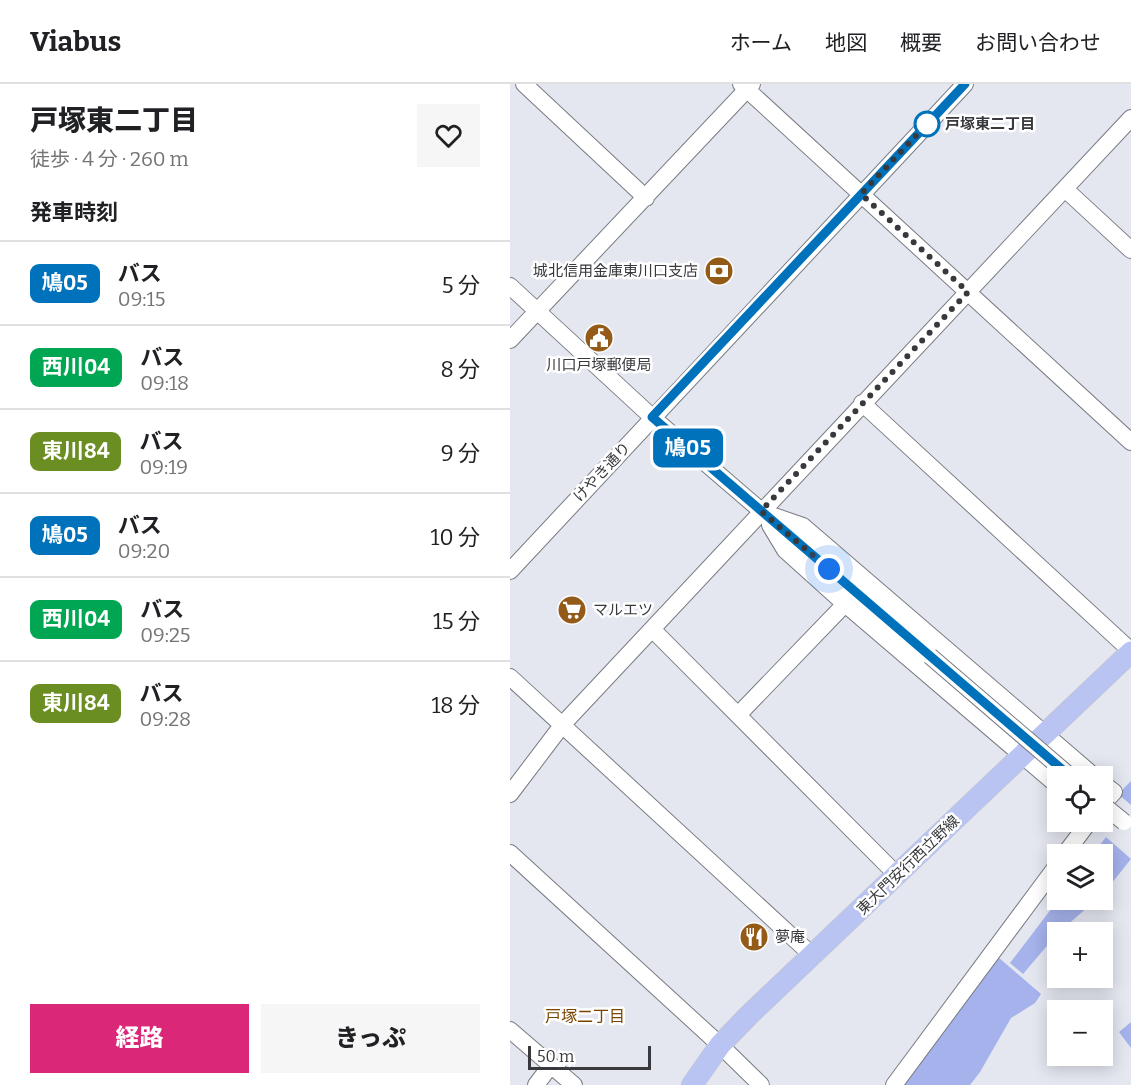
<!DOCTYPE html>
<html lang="ja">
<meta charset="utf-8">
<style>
:root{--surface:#fff;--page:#f6f6f6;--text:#202124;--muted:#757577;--line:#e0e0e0;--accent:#db2777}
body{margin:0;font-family:Bitter,"Noto Sans JP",serif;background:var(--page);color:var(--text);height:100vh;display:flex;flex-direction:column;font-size:22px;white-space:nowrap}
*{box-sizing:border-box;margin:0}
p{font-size:20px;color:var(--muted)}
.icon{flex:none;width:33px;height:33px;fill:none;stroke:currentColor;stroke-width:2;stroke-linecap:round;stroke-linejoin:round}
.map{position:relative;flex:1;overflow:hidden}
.side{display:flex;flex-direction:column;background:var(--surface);width:510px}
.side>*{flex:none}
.badge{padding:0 12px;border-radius:9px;font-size:21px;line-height:39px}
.controls{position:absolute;left:537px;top:682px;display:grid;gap:12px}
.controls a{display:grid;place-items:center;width:66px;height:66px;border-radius:0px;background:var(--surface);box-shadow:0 3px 15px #0003;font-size:30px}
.scale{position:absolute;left:18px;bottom:15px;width:123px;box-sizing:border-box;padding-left:6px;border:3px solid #38393d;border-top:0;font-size:16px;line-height:21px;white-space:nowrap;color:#38393d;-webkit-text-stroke:4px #fff;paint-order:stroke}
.you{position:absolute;width:30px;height:30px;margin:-15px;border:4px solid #fff;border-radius:50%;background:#1a73e8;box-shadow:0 0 0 9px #1a73e833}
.map>.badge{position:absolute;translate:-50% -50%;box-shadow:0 0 0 3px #fff}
h2{padding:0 30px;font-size:22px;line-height:54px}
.round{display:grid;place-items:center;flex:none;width:63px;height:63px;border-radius:0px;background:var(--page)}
.head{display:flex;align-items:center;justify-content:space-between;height:102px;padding:0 30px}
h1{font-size:28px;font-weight:800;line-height:45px}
.button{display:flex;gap:12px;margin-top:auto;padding:12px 30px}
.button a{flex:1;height:69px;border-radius:0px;background:var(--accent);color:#fff;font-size:24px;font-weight:800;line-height:69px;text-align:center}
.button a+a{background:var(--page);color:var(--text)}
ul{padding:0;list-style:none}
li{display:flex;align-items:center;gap:18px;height:84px;padding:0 30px;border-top:2px solid var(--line)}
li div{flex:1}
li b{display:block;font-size:22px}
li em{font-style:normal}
li .badge{min-width:66px;font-weight:700;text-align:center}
header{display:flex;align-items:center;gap:36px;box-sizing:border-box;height:84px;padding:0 30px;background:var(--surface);border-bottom:2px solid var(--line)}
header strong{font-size:28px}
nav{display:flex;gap:33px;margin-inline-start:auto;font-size:21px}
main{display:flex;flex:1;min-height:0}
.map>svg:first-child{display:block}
.green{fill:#a5b2eb}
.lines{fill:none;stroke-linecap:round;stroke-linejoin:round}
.minor-casing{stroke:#787b82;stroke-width:18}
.major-casing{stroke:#c3c4c5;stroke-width:22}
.minor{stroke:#fff;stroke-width:16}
.major{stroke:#b9c4f3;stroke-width:21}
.minor-bridge-casing{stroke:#787b82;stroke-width:18;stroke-linecap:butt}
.minor-bridge{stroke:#fff;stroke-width:16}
.line-casing{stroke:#fff;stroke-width:14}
.line{stroke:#0072bc;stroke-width:9}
.walk{stroke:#38393d;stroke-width:6;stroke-dasharray:0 10.8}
.stop-dot{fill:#fff;stroke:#0072bc;stroke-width:3}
.labels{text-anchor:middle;stroke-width:5;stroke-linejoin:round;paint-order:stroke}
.stop-label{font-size:15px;font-weight:bold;fill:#38393d;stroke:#fff;text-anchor:start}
.poi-label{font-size:15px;fill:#38393d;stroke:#fff;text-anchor:start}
.street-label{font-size:15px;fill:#38393d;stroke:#fff}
.neighbourhood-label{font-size:16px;fill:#794501;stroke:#fff}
</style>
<header>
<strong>Viabus</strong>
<nav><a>ホーム</a><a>地図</a><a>概要</a><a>お問い合わせ</a></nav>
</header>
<main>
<section class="side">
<div class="head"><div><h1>戸塚東二丁目</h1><p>徒歩 · 4 分 · 260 m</p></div><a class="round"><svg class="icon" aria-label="heart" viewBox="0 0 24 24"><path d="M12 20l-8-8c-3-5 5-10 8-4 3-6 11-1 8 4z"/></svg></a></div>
<h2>発車時刻</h2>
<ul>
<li><span class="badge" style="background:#0072bc;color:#fff">鳩05</span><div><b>バス</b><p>09:15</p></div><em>5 分</em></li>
<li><span class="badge" style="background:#00a651;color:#fff">西川04</span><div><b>バス</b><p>09:18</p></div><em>8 分</em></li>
<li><span class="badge" style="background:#6b8e23;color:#fff">東川84</span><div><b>バス</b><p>09:19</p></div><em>9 分</em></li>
<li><span class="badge" style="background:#0072bc;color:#fff">鳩05</span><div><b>バス</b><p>09:20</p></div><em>10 分</em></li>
<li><span class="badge" style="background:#00a651;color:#fff">西川04</span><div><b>バス</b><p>09:25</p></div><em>15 分</em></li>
<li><span class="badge" style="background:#6b8e23;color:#fff">東川84</span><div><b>バス</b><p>09:28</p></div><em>18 分</em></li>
</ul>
<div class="button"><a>経路</a><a>きっぷ</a></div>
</section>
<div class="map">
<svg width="621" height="1001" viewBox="0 0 621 1001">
<rect width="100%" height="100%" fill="#e4e7f0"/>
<path class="green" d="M 621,697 L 621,721 L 608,710 Z
M 596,753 L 621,775 L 593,810 L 592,771 L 582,771 Z
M 548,816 L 586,816 L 548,849 L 513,890 L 500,879 Z
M 488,873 L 531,910 L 525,919 L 501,934 L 470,988 L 460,1001 L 392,1001 Z
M 621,938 L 621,964 L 609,948 Z"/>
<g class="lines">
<g class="minor-casing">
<path id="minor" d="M 14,0 L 136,114
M 231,0 L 621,358
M 555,105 L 621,166
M 0,202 L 142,333 L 420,572
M 0,256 L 242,0
M 352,319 L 621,567
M 261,431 L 293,442 L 585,693
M 260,441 L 275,466 L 335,520 L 548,702
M 0,487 L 455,0
M 143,546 L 387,791
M 0,593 L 303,872
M 229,630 L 335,520
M 592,699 L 604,708 L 592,721
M 0,710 L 53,640 L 621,34
M 0,769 L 210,961 L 251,1001
M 554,771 L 579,738
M 0,946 L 64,1001
M 26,1001 L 41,981
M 384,1001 L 548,780"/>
</g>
<g class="major-casing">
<path id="major" d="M 182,1001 L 210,961 L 239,931 L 621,568"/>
</g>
<use href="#minor" class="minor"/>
<use href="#major" class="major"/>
<g class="minor-bridge-casing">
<path id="minor-bridge" d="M 420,572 L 561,693
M 592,720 L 614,738"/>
</g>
<use href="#minor-bridge" class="minor-bridge"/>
</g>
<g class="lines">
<g class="line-casing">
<path id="line" d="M 455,0 L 142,333 L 561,693"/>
</g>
<use href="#line" class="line"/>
<path class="walk" d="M 319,485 L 251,427 L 458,208 L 351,110 L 417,40"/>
</g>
<defs>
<g id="bank-disc" transform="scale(1.5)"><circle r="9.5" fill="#945a18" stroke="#fff"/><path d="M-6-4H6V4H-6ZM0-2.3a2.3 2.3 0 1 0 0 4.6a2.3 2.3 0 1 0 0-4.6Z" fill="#fff"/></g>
<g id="civic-disc" transform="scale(1.5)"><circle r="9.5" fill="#945a18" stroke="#fff"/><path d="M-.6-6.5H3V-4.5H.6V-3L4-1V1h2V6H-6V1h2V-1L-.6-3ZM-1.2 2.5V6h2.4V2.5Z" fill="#fff"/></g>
<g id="supermarket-disc" transform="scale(1.5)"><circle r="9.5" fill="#945a18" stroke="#fff"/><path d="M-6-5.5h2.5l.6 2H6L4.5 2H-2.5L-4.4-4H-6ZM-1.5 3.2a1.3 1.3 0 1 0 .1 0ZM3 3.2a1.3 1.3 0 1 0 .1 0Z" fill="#fff"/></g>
<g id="restaurant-disc" transform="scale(1.5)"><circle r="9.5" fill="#945a18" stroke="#fff"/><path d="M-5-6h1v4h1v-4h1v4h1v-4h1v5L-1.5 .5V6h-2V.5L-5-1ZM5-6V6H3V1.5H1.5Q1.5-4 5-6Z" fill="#fff"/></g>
</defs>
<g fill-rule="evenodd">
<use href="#bank-disc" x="209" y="187"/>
<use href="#civic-disc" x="89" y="254"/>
<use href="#supermarket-disc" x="62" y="526"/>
<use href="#restaurant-disc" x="244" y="853"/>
</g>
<circle class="stop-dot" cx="417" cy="40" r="12"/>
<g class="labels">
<g class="stop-label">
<text x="435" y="45">戸塚東二丁目</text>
</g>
<g class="poi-label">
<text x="188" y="192" text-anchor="end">城北信用金庫東川口支店</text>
<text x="89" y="286" text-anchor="middle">川口戸塚郵便局</text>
<text x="83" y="531">マルエツ</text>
<text x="265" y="858">夢庵</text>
</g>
<g class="street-label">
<text transform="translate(92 388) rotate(-47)" y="5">けやき通り</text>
<text transform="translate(398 781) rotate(-44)" y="5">東大門安行西立野線</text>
</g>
<g class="neighbourhood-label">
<text x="75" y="938">戸塚二丁目</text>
</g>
</g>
</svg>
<div class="controls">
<a><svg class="icon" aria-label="locate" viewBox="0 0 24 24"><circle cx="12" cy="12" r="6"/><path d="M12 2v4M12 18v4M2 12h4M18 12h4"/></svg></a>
<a><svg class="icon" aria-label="layers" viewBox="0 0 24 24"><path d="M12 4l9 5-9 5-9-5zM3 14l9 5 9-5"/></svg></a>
<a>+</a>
<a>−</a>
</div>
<div class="scale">50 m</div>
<div class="you" style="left:319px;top:485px"></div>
<b class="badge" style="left:178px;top:364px;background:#0072bc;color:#fff">鳩05</b>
</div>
</main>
